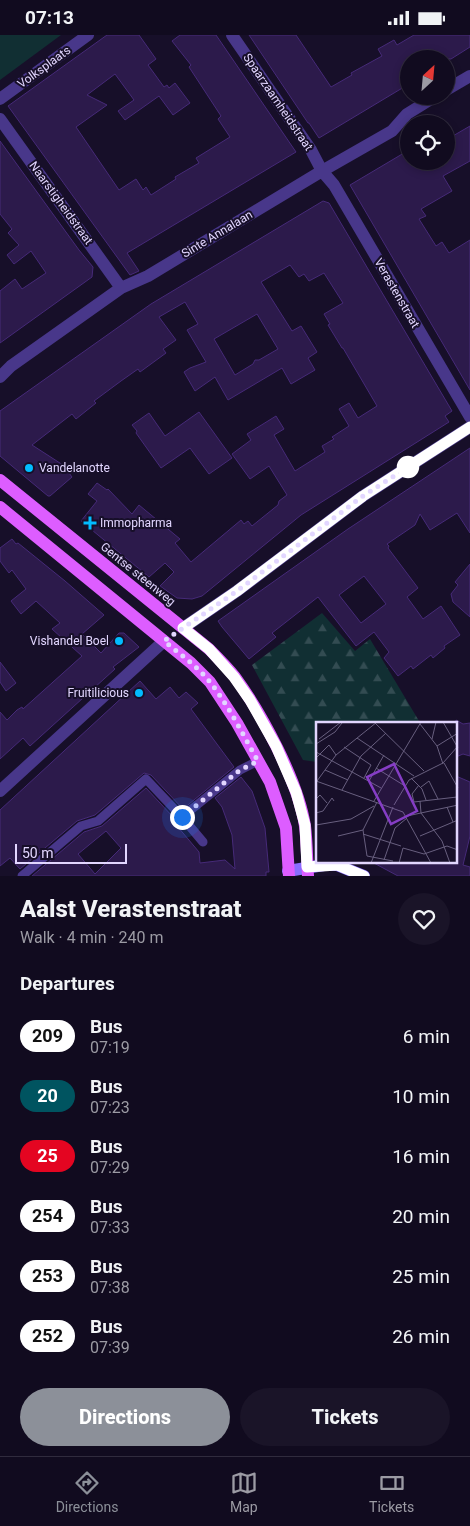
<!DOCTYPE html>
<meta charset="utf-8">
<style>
:root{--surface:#110b1f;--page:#1a1428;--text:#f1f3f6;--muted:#9c9ba4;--line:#302b3d;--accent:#8c9099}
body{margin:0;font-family:Roboto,sans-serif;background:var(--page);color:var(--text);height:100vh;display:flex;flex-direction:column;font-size:19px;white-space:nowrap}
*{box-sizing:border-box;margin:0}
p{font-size:16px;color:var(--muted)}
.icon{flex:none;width:28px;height:28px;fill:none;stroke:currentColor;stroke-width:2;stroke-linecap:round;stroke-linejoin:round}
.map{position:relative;height:841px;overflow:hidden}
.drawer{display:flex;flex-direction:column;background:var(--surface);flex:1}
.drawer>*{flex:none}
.badge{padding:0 10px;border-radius:16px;font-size:18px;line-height:32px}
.needle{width:32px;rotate:26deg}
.tools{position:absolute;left:400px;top:15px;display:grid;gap:10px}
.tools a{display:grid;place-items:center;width:55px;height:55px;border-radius:50%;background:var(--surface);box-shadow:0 2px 8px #0003,0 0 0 1px var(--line);font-size:25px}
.scale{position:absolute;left:15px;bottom:12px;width:112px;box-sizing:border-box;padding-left:5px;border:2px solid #e2d6ff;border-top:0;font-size:14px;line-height:18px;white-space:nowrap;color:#e2d6ff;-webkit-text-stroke:4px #170f29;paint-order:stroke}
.you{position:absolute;width:25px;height:25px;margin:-12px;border:4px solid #fff;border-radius:50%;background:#1a73e8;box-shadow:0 0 0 8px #1a73e833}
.map>.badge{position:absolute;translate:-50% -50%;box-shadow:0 0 0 2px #fff}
h2{padding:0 20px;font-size:19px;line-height:45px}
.round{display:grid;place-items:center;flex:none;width:52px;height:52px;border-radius:26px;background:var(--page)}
.overview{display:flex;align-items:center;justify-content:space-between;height:85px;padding:0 20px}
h1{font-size:24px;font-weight:800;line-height:38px}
.primary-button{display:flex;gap:10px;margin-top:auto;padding:10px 20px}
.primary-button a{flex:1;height:58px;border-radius:30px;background:var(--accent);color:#fff;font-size:20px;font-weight:800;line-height:58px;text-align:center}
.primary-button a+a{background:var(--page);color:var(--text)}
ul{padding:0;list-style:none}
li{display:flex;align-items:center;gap:15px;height:60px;padding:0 20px}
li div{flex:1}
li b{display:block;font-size:19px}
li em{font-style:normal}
li .badge{min-width:55px;font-weight:700;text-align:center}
.status{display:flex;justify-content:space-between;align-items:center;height:35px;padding:0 25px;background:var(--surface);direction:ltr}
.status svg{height:14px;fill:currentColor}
.menu{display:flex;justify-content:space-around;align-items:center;height:70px;border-top:1px solid var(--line);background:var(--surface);font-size:14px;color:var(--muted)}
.menu a{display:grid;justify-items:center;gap:2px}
.menu .selected{color:var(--accent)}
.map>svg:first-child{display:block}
.green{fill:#112f33}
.forest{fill:url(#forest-firs)}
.building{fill:#2c1a4b;stroke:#462a78;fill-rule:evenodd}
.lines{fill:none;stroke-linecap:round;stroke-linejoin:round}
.lane{stroke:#48378a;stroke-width:9}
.street{stroke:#48378a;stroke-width:12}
.secondary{stroke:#896dff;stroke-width:12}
.primary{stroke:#dd5dff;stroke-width:12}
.line-casing{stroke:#fff;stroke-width:11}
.line{stroke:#fff;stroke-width:8}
.walk{stroke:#e2d6ff;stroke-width:5;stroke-dasharray:0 9}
.stop-dot{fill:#fff;stroke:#fff;stroke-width:2.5}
.poi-dot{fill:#02bcff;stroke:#170f29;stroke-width:2}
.labels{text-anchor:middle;stroke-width:4;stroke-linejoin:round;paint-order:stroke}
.street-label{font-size:12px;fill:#e2d6ff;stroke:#170f29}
.poi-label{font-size:12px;fill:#e2d6ff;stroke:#170f29;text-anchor:start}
.inset-road{fill:none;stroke:#685f7f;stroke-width:1}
.view{fill:#853dc5;fill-opacity:0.15;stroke:#853dc5;stroke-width:2.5}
.inset-edge{fill:none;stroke:#e2d6ff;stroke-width:2.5}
</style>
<div class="status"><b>07:13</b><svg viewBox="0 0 49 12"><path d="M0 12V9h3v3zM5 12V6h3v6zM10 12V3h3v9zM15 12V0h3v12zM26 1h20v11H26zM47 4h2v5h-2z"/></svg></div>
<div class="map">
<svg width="470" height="841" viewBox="0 0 470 841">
<defs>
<pattern id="forest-firs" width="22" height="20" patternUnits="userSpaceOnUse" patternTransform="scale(1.25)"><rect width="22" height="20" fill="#112f33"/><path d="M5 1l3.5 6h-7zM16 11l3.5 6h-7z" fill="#334c52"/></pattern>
</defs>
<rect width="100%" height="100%" fill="#170f29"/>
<path class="green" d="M 0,0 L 61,0 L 0,45 Z"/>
<path class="forest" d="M 322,578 L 355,616 L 370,604 L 419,686 L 415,688 L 318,688 L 317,727 L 303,725 L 252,630 Z"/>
<path class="building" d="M 107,0 L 139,0 L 156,24 L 148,30 L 164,52 L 167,50 L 169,53 L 175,48 L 190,68 L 173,80 L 159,61 L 125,85 L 118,76 L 134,65 L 115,39 L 87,60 L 107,70 L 76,92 L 119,155 L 136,144 L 143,155 L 146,152 L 151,160 L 176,144 L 175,142 L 199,128 L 196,123 L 230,102 L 218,84 L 221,81 L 189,32 L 191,30 L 172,6 L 180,0 L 216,0 L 296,117 L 127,218 L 139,236 L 130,240 L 8,71 Z
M 249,0 L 296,0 L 331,52 L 352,40 L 351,38 L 382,21 L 378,14 L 394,5 L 397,10 L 414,0 L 470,0 L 470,12 L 451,24 L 409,24 L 409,49 L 319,103 L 309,88 L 308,88 Z
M 470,91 L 470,126 L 443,141 L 452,156 L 421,174 L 426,181 L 419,184 L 436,211 L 442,207 L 449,218 L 470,205 L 470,355 L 350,150 L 409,115 L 409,126 L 446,126 L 446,105 Z
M 0,106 L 79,215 L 93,232 L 92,242 L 0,308 L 0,256 L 15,244 L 22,254 L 46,238 L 31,216 L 14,229 L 7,220 L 19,210 L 8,198 L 12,194 L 0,179 Z
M 323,166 L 329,168 L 452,376 L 445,381 L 449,387 L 301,480 L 202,561 L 192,564 L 177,563 L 160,551 L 174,537 L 165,528 L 149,542 L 81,486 L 97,466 L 88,459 L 97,448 L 107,455 L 108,454 L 132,479 L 139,470 L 180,504 L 175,508 L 191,527 L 241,485 L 244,489 L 248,486 L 252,491 L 278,470 L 279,466 L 287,460 L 269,431 L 250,444 L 232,419 L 251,405 L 247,399 L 276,381 L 284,394 L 274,400 L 295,436 L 325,417 L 322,411 L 334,404 L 332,402 L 349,391 L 339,374 L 349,368 L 358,383 L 377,371 L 343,313 L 342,313 L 328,290 L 330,289 L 324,279 L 343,268 L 324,238 L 309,246 L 304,239 L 299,242 L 290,230 L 261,247 L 292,296 L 301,291 L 317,317 L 308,323 L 315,335 L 291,349 L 282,333 L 228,365 L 215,342 L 195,356 L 184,337 L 190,333 L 206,327 L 187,295 L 198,289 L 185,267 L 159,282 L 176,305 L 163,314 L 166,318 L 140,337 L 138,334 L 121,346 L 94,366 L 96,368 L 76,384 L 72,379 L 32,410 L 63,430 L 72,442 L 50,461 L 48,461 L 0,421 L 0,376 L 151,269 ZM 257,279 L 278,314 L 259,325 L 255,325 L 253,329 L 235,340 L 214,304 Z
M 199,377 L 232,423 L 209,439 L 190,413 L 161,433 L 136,398 L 137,396 L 132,390 L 149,378 L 165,401 Z
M 470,413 L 470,498 L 457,478 L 430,495 L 420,479 L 415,490 L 387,509 L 389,511 L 388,513 L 418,553 L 407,562 L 423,584 L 441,571 L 460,600 L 444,611 L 445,613 L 433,623 L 431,620 L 413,634 L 411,631 L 398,641 L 384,623 L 389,617 L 374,597 L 356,611 L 318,562 L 272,598 L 276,602 L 249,624 L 222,592 L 218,586 L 348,494 ZM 364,541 L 386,569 L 361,588 L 339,560 Z
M 12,504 L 16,509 L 18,508 L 65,546 L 104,580 L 82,599 L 101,618 L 119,598 L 124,598 L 139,612 L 113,632 L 115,634 L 30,711 L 23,703 L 0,724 L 0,677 L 7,685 L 17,675 L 22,672 L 23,674 L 82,621 L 52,594 L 60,588 L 36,566 L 21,579 L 11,566 L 26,554 L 12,535 L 9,538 L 0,526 L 0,513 Z
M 470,529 L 470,582 L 453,567 L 451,559 L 458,550 L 455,547 Z
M 0,627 L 16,648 L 6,656 L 0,647 Z
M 140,646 L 156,664 L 170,652 L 179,663 L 186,657 L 198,668 L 191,674 L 234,732 L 183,774 L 151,740 L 144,738 L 95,780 L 77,786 L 20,834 L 10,823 L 0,831 L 0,775 Z
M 456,685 L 463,689 L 470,688 L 470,721 L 463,719 L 456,722 Z
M 456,741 L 470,747 L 470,801 L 463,830 L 470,832 L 470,841 L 398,841 L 372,827 L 456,827 Z
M 241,742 L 252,756 L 265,793 L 269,837 L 266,837 L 266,841 L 32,841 L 84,797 L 102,791 L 146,753 L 174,783 L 172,785 L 199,817 L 200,828 L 225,825 L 235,834 L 232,800 L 222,772 L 215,763 ZM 106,796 L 121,813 L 95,839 L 78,819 Z"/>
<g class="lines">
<path class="lane" d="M 182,782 L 203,807
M 22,841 L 81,791 L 98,786 L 146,744 L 182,782 L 240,735 L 258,726"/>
<path class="street" d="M 232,0 L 311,115 L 322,136 L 334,150 L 470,382
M 446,55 L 470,41
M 0,64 L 88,0
M 0,84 L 121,253
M 0,342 L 11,331 L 121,253 L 148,241 L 322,136 L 392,96 L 407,79 L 436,61
M 183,593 L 237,556 L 363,461 L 470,392
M 0,756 L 164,606"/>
<path class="secondary" d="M 288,836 L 324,830 L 337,830 L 364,841"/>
<path class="primary" d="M 0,445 L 209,614 C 218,623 227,632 235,642 C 262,679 298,746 305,791 C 307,807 307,825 308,841
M 0,472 L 191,628 L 210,647 L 237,688 L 270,747 L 286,793 L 289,841"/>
</g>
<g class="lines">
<g class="line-casing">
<path id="line" d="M 364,841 L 337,830 L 307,832 L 305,790 L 296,757 L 276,711 L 250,665 L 234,642 L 209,614 L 183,593 L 237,556 L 363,461 L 470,392"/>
</g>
<use href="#line" class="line"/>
<path class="walk" d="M 182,782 L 240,735 L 258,726 C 243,700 229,671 210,647 C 197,631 180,619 164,606 L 237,556 L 363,461 L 408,432"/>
</g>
<circle class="stop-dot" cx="408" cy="432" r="10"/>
<g class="poi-dot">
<circle cx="29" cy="433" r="5"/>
<path d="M87.5 480.5h5v5h5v5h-5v5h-5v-5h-5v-5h5z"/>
<circle cx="119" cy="606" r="5"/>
<circle cx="139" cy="658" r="5"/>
</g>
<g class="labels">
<g class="street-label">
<text transform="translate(44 32) rotate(-36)" y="4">Volksplaats</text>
<text transform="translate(278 67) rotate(56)" y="4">Spaarzaamheidstraat</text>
<text transform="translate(61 168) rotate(54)" y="4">Naarstigheidstraat</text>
<text transform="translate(217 199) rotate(-31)" y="4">Sinte Annalaan</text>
<text transform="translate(397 258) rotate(60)" y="4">Verastenstraat</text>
<text transform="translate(138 539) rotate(39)" y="4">Gentse steenweg</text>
</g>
<g class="poi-label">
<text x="39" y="437">Vandelanotte</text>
<text x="100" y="492">Immopharma</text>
<text x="109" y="610" text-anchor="end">Vishandel Boel</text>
<text x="129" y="662" text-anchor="end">Fruitilicious</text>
</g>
</g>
<g transform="translate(316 687)">
<rect width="141" height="141" fill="#170f29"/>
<path class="inset-road" d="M 58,0 L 108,49M 127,0 L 142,26M 104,2 L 121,24 L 127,42M 41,16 L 98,54M 3,17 L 25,0M 116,17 L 120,0M 0,22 L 19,10 L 26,1M 121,24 L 142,11M 28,25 L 55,43 L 48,56M 0,30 L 65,66M 0,36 L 13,23 L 20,33M 128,41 L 142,66M 60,46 L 89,64M 9,48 L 32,58M 95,56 L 106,67 L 110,78M 0,59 L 87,90 L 115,141M 1,59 L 20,33 L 61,0M 53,59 L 68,33M 103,63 L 96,72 L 98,80 L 141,75M 105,65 L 113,59 L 122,77M 26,68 L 45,34 L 70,11M 0,77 L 4,73 L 11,81M 58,79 L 105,0M 104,79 L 105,91 L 126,119 L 134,141M 61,80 L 47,108 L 51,134 L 77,139M 78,83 L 93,58 L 127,41 L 142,24M 131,85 L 137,100M 0,91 L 7,89 L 16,76 L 18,79M 91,94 L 142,83M 0,103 L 35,97 L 58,84M 47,112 L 85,124M 22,114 L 47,108M 104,114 L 142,98M 68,138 L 79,106 L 91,96M 55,141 L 77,85M 83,141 L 87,126 L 108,132 L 131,124 L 142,128"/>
<path class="view" d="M 78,42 L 101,89 L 75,102 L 51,55 Z"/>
<rect width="141" height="141" class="inset-edge"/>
</g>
</svg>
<div class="tools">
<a><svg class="needle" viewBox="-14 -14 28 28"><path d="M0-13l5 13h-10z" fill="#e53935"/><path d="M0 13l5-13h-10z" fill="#9c9ba4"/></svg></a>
<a><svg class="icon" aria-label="locate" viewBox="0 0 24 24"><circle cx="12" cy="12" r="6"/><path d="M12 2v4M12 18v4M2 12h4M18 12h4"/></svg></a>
</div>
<div class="scale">50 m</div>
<div class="you" style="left:182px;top:782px"></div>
</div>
<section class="drawer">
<div class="overview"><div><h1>Aalst Verastenstraat</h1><p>Walk · 4 min · 240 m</p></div><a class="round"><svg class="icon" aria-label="heart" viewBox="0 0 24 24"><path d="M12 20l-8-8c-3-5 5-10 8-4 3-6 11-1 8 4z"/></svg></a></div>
<h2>Departures</h2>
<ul>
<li><span class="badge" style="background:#fff;color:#111">209</span><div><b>Bus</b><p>07:19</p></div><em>6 min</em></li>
<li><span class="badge" style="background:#005460;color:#fff">20</span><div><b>Bus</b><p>07:23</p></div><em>10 min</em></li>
<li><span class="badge" style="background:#e40521;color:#fff">25</span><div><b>Bus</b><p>07:29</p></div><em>16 min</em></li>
<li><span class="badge" style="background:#fff;color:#111">254</span><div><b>Bus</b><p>07:33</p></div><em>20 min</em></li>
<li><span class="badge" style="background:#fff;color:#111">253</span><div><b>Bus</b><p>07:38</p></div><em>25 min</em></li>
<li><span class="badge" style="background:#fff;color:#111">252</span><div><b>Bus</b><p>07:39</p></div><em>26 min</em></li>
</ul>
<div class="primary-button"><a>Directions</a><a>Tickets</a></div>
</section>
<nav class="menu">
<a class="selected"><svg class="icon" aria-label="directions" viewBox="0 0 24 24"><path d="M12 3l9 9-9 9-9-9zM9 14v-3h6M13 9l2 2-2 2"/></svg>Directions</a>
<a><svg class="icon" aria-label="map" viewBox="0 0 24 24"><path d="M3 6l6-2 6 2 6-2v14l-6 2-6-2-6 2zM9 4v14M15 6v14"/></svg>Map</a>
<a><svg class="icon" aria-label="tickets" viewBox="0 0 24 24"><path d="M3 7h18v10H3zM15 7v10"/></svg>Tickets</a>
</nav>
